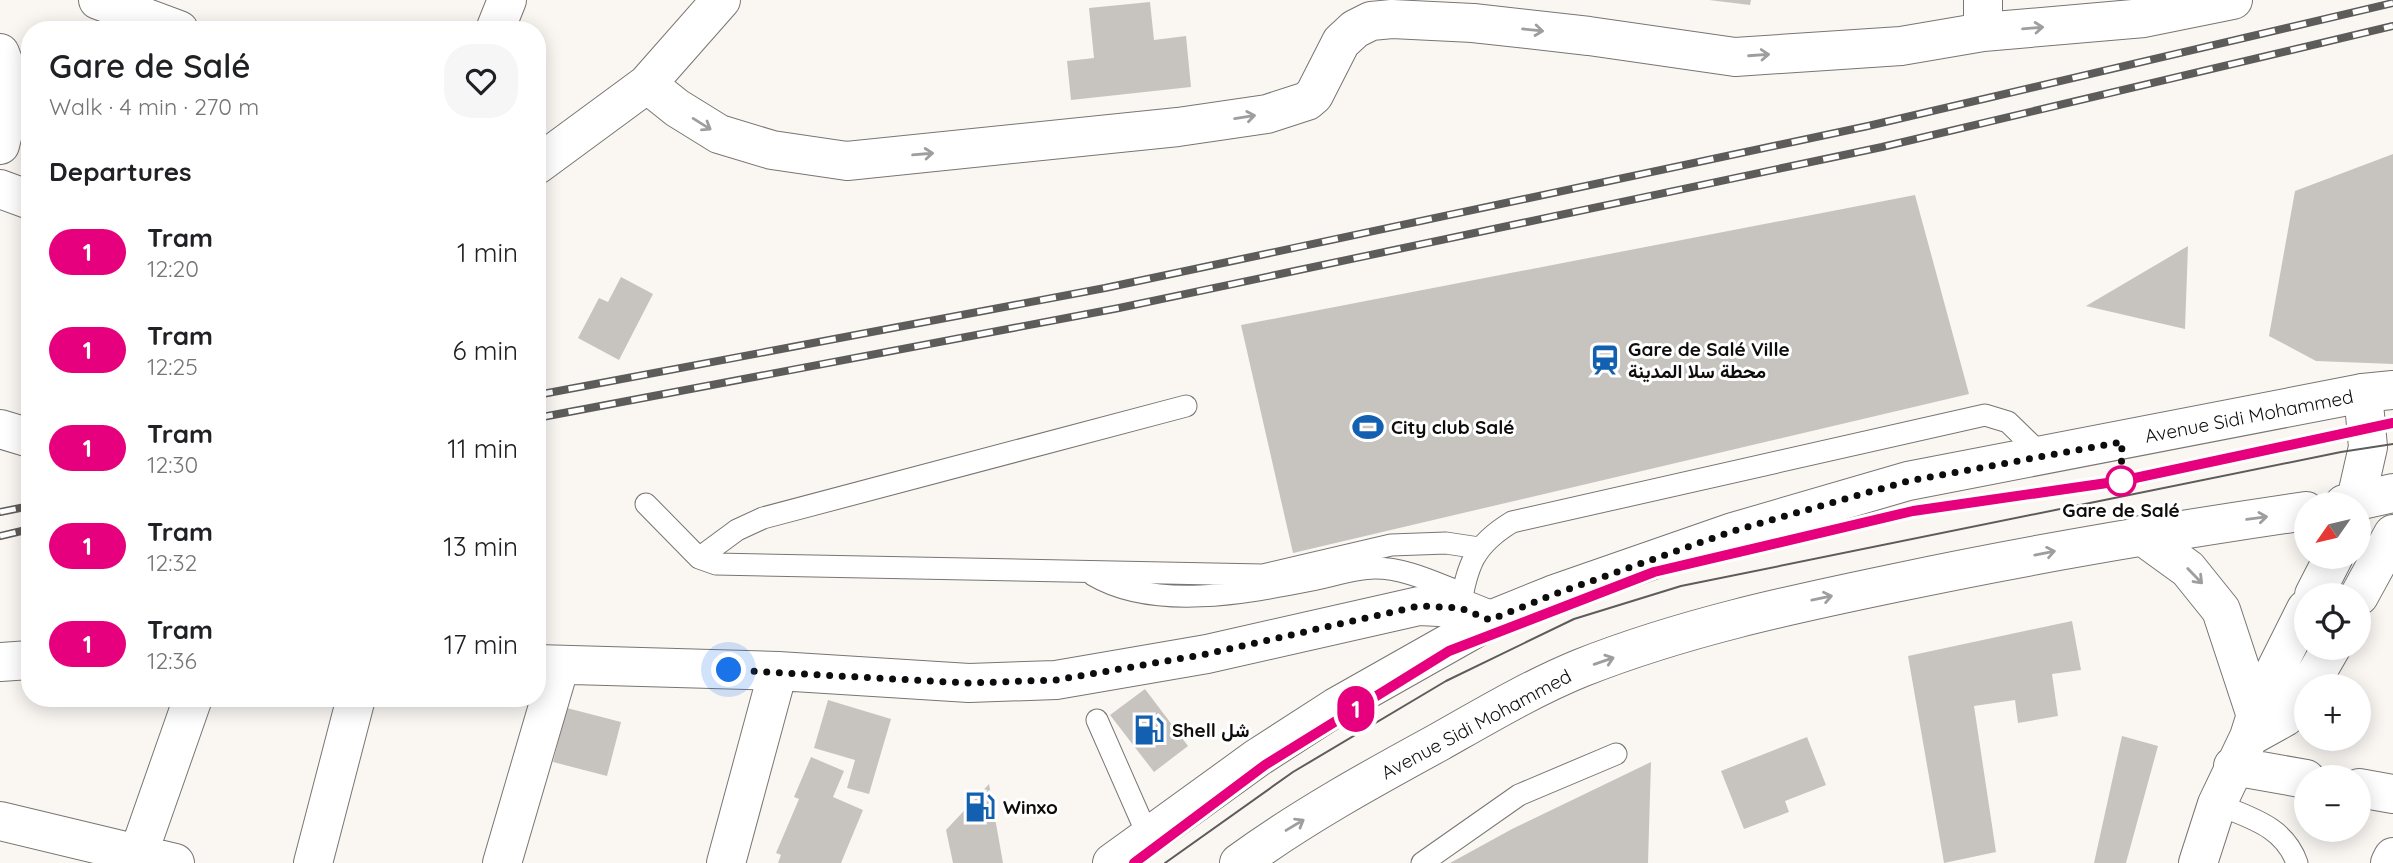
<!DOCTYPE html>
<meta charset="utf-8">
<style>
:root{--surface:#fff;--page:#f6f6f6;--text:#202124;--muted:#757577}
body{margin:0;font-family:Quicksand,Vazirmatn,sans-serif;background:var(--page);color:var(--text);height:100vh;display:flex;flex-direction:column;font-size:26px;white-space:nowrap}
*{box-sizing:border-box;margin:0}
p{font-size:23px;color:var(--muted)}
.icon{flex:none;width:38px;height:38px;fill:none;stroke:currentColor;stroke-width:2;stroke-linecap:round;stroke-linejoin:round}
.map{position:relative;flex:1;overflow:hidden}
.details{position:absolute;left:21px;top:21px;width:525px;height:686px;display:flex;flex-direction:column;background:var(--surface);border-radius:28px;box-shadow:0 4px 18px #0003}
.details>*{flex:none}
.badge{padding:0 14px;border-radius:23px;font-size:24px;line-height:46px}
.needle{width:46px;rotate:236deg}
.buttons{position:absolute;left:2294px;top:492px;display:grid;gap:14px}
.buttons a{display:grid;place-items:center;width:77px;height:77px;border-radius:50%;background:var(--surface);box-shadow:0 4px 18px #0003;font-size:35px}
.you{position:absolute;width:35px;height:35px;margin:-18px;border:5px solid #fff;border-radius:50%;background:#1a73e8;box-shadow:0 0 0 10px #1a73e833}
.map>.badge{position:absolute;translate:-50% -50%;box-shadow:0 0 0 4px #fff}
h2{padding:0 28px;font-size:26px;line-height:63px}
.round{display:grid;place-items:center;flex:none;width:74px;height:74px;border-radius:28px;background:var(--page)}
.summary{display:flex;align-items:center;justify-content:space-between;height:119px;padding:0 28px}
h1{font-size:33px;font-weight:600;line-height:52px}
ul{padding:0;list-style:none}
li{display:flex;align-items:center;gap:21px;height:98px;padding:0 28px}
li div{flex:1}
li b{display:block;font-size:26px}
li em{font-style:normal}
li .badge{min-width:77px;font-weight:700;text-align:center}
.map>svg:first-child{display:block}
.building{fill:#c7c4c0}
.lines{fill:none;stroke-linecap:round;stroke-linejoin:round}
.service-casing{stroke:#787572;stroke-width:23}
.minor-casing{stroke:#787572;stroke-width:40}
.tertiary-casing{stroke:#787572;stroke-width:40}
.primary-casing{stroke:#787572;stroke-width:40}
.service{stroke:#fff;stroke-width:21}
.minor{stroke:#fff;stroke-width:38}
.tertiary{stroke:#fff;stroke-width:38}
.primary{stroke:#fff;stroke-width:38}
.tram{stroke:#5e5c5a;stroke-width:2}
.rail-casing{stroke:#5e5c5a;stroke-width:8}
.rail{stroke:#fff;stroke-width:5;stroke-dasharray:16;stroke-linecap:butt}
.oneway{stroke:#9f9e9e}
.line-casing{stroke:#fff;stroke-width:16}
.line{stroke:#e6007e;stroke-width:10}
.walk{stroke:#0e0d0c;stroke-width:7;stroke-dasharray:0 12.6}
.stop-dot{fill:#fff;stroke:#e6007e;stroke-width:3.5}
.labels{text-anchor:middle;stroke-width:6;stroke-linejoin:round;paint-order:stroke}
.poi-label{font-size:19px;font-weight:bold;fill:#0e0d0c;stroke:#fff;text-anchor:start}
.street-label{font-size:19px;fill:#0e0d0c;stroke:#fff}
.stop-label{font-size:19px;font-weight:bold;fill:#0e0d0c;stroke:#fff}
</style>
<div class="map">
<svg width="2393" height="863" viewBox="0 0 2393 863">
<rect width="100%" height="100%" fill="#faf7f3"/>
<path class="building" d="M 1709,0 L 1751,0 L 1750,5 Z
M 1150,2 L 1154,40 L 1186,36 L 1191,87 L 1071,100 L 1067,61 L 1094,58 L 1089,8 Z
M 2393,154 L 2393,364 L 2316,361 L 2269,336 L 2295,191 Z
M 1915,195 L 1969,394 L 1293,553 L 1241,325 Z
M 2188,246 L 2185,329 L 2086,306 Z
M 621,277 L 653,294 L 619,360 L 578,338 L 599,298 L 608,302 Z
M 2072,621 L 2081,670 L 2052,674 L 2058,716 L 2018,723 L 2015,700 L 1974,706 L 1996,852 L 1944,863 L 1908,656 Z
M 1145,689 L 1188,746 L 1154,772 L 1110,715 Z
M 828,700 L 891,719 L 869,794 L 847,788 L 855,760 L 814,748 Z
M 567,708 L 621,722 L 607,776 L 553,762 Z
M 2122,736 L 2158,746 L 2126,863 L 2094,863 Z
M 1807,737 L 1826,785 L 1785,801 L 1789,812 L 1744,829 L 1721,771 Z
M 811,757 L 844,771 L 833,797 L 863,810 L 841,863 L 778,863 L 781,855 L 776,853 L 799,799 L 794,797 Z
M 1651,762 L 1648,863 L 1450,863 L 1512,829 Z
M 989,784 L 1003,863 L 953,863 L 946,830 Z"/>
<g class="lines">
<g class="service-casing">
<path id="service" d="M 646,504 L 699,558 L 716,564 L 1263,575 L 1391,545 L 1446,543 L 1479,548
M 699,558 L 737,530 L 763,518 L 1186,406
M 1093,575 C 1154,611 1246,593 1312,580 C 1332,576 1355,568 1375,568 C 1405,568 1435,583 1462,593
M 1460,608 C 1467,565 1474,545 1512,522 L 1985,415 L 2008,422 L 2044,457
M 1097,720 L 1148,836
M 2217,804 C 2250,818 2284,826 2297,863
M 1422,863 L 1519,795 L 1616,754"/>
</g>
<g class="minor-casing">
<path id="minor" d="M 98,0 L 179,30
M 495,30 L 507,0
M 1983,32 L 1983,0
M 0,53 L 14,90 L 0,145
M 647,84 L 677,108 L 719,134 L 772,150 L 847,161 L 1178,127 L 1267,114 L 1307,101 L 1314,95 L 1341,42 L 1355,29 L 1371,21 L 1392,19 L 1473,23 L 1589,36 L 1735,57 L 1901,46 L 1983,32 L 2144,18 L 2233,0
M 537,165 L 647,84 L 721,0
M 0,189 L 30,200
M 0,429 L 30,438
M 0,662 L 30,660
M 537,664 L 778,671 L 969,683 L 1056,680 L 1207,654 L 1419,606 L 1460,608 L 1490,620
M 0,821 L 175,863
M 139,852 L 193,698
M 313,863 L 356,698
M 502,863 L 560,665
M 726,863 L 778,671
M 2390,863 L 2393,857"/>
</g>
<g class="tertiary-casing">
<path id="tertiary" d="M 2355,504 L 2368,447 L 2363,393
M 2314,595 L 2334,556
M 2359,596 L 2393,534
M 2309,686 L 2331,648
M 2249,737 L 2285,717 L 2306,691
M 2233,766 L 2306,779
M 2359,788 L 2393,794
M 2198,863 L 2217,804 L 2249,737 L 2261,699 L 2306,609"/>
</g>
<g class="primary-casing">
<path id="primary" d="M 2344,504 L 2393,493
M 2141,535 L 2188,569 L 2221,610 L 2255,713
M 1112,863 L 1257,758 L 1336,707 L 1490,620 L 1552,595 L 1733,532 L 1908,481 L 2363,393 L 2393,390
M 1239,863 C 1302,817 1371,779 1439,742 C 1485,716 1532,688 1581,668 C 1682,628 1789,605 1895,583 C 2032,554 2169,531 2306,511"/>
</g>
<use href="#service" class="service"/>
<use href="#minor" class="minor"/>
<use href="#tertiary" class="tertiary"/>
<use href="#primary" class="primary"/>
<path class="tram" d="M 1134,863 L 1265,765 L 1449,651 L 1654,572 L 1913,511 L 2121,481 L 2393,423
M 1165,863 L 1293,772 L 1446,681 L 1574,619 L 1681,586 L 2341,452 L 2393,444"/>
<g class="rail-casing">
<path id="rail" d="M 537,395 L 1105,288 L 1868,126 L 2393,3
M 537,418 L 1119,308 L 1882,147 L 2393,26
M 0,512 L 30,506
M 0,536 L 30,529"/>
</g>
<use href="#rail" class="rail"/>
</g>
<defs><path id="oneway-shaft" d="M-6 0H5M1.5-3L5.5 0L1.5 3" fill="none" stroke-width="1.6" stroke-linecap="round" stroke-linejoin="round" transform="scale(1.75)"/></defs>
<g class="oneway">
<use href="#oneway-shaft" transform="translate(2033 28) rotate(-5)"/>
<use href="#oneway-shaft" transform="translate(1533 30) rotate(6)"/>
<use href="#oneway-shaft" transform="translate(1759 55) rotate(-4)"/>
<use href="#oneway-shaft" transform="translate(1245 117) rotate(-9)"/>
<use href="#oneway-shaft" transform="translate(702 124) rotate(32)"/>
<use href="#oneway-shaft" transform="translate(923 154) rotate(-5)"/>
<use href="#oneway-shaft" transform="translate(2257 518) rotate(-8)"/>
<use href="#oneway-shaft" transform="translate(2045 553) rotate(-11)"/>
<use href="#oneway-shaft" transform="translate(2195 576) rotate(46)"/>
<use href="#oneway-shaft" transform="translate(1822 598) rotate(-12)"/>
<use href="#oneway-shaft" transform="translate(1604 661) rotate(-19)"/>
<use href="#oneway-shaft" transform="translate(1295 825) rotate(-31)"/>
</g>
<g class="lines">
<g class="line-casing">
<path id="line" d="M 1134,863 L 1265,765 L 1449,651 L 1654,572 L 1913,511 L 2121,481 L 2393,423"/>
</g>
<use href="#line" class="line"/>
<path class="walk" d="M 729,670 L 968,683 L 1056,680 L 1207,654 L 1419,606 L 1460,608 L 1490,620 L 1552,595 L 1733,531 L 1908,481 L 2122,442 L 2121,481"/>
</g>
<defs>
<g id="station-bare" transform="scale(2.415)"><path d="M-3-6H3Q5-6 5-4V2Q5 4 3 4L4.5 6H3L1.5 4h-3L-3 6H-4.5L-3 4Q-5 4-5 2V-4Q-5-6-3-6ZM-3.5-4v3h7v-3ZM-3.5 1v1.5H-2V1ZM2 1v1.5H3.5V1Z" fill="#1260af" stroke="#fff" stroke-width="2.5" paint-order="stroke"/></g>
<g id="stadium-bare" transform="scale(2.415)"><path d="M0-5a6.5 5 0 1 0 0 10a6.5 5 0 1 0 0-10ZM-3.5-1.8h7v3.6h-7Z" fill="#1260af" stroke="#fff" stroke-width="2.5" paint-order="stroke"/></g>
<g id="fuel-bare" transform="scale(2.415)"><path d="M-5.5-6h7V0h2V4h1.3V-2.5L3-4.5l.8-.8L6-3V5H2.5V1h-1V6h-7ZM-4.2-4.7v3.2H.2V-4.7Z" fill="#1260af" stroke="#fff" stroke-width="2.5" paint-order="stroke"/></g>
</defs>
<g fill-rule="evenodd">
<use href="#station-bare" x="1605" y="360"/>
<use href="#stadium-bare" x="1368" y="427"/>
<use href="#fuel-bare" x="1149" y="730"/>
<use href="#fuel-bare" x="980" y="807"/>
</g>
<circle class="stop-dot" cx="2121" cy="481" r="14"/>
<g class="labels">
<g class="poi-label">
<text x="1628" y="356">Gare de Salé Ville<tspan x="1628" dy="22">محطة سلا المدينة</tspan></text>
<text x="1391" y="434">City club Salé</text>
<text x="1172" y="737">Shell شل</text>
<text x="1003" y="814">Winxo</text>
</g>
<g class="street-label">
<text transform="translate(2249 416) rotate(-11)" y="7">Avenue Sidi Mohammed</text>
<text transform="translate(1476 724) rotate(-28)" y="7">Avenue Sidi Mohammed</text>
</g>
<g class="stop-label">
<text x="2121" y="517">Gare de Salé</text>
</g>
</g>
</svg>
<div class="buttons">
<a><svg class="needle" viewBox="-14 -14 28 28"><path d="M0-13l5 13h-10z" fill="#e53935"/><path d="M0 13l5-13h-10z" fill="#757577"/></svg></a>
<a><svg class="icon" aria-label="locate" viewBox="0 0 24 24"><circle cx="12" cy="12" r="6"/><path d="M12 2v4M12 18v4M2 12h4M18 12h4"/></svg></a>
<a>+</a>
<a>−</a>
</div>
<div class="you" style="left:729px;top:670px"></div>
<b class="badge" style="left:1356px;top:709px;background:#e6007e;color:#fff">1</b>
<section class="details">
<div class="summary"><div><h1>Gare de Salé</h1><p>Walk · 4 min · 270 m</p></div><a class="round"><svg class="icon" aria-label="heart" viewBox="0 0 24 24"><path d="M12 20l-8-8c-3-5 5-10 8-4 3-6 11-1 8 4z"/></svg></a></div>
<h2>Departures</h2>
<ul>
<li><span class="badge" style="background:#e6007e;color:#fff">1</span><div><b>Tram</b><p>12:20</p></div><em>1 min</em></li>
<li><span class="badge" style="background:#e6007e;color:#fff">1</span><div><b>Tram</b><p>12:25</p></div><em>6 min</em></li>
<li><span class="badge" style="background:#e6007e;color:#fff">1</span><div><b>Tram</b><p>12:30</p></div><em>11 min</em></li>
<li><span class="badge" style="background:#e6007e;color:#fff">1</span><div><b>Tram</b><p>12:32</p></div><em>13 min</em></li>
<li><span class="badge" style="background:#e6007e;color:#fff">1</span><div><b>Tram</b><p>12:36</p></div><em>17 min</em></li>
</ul>
</section>
</div>
